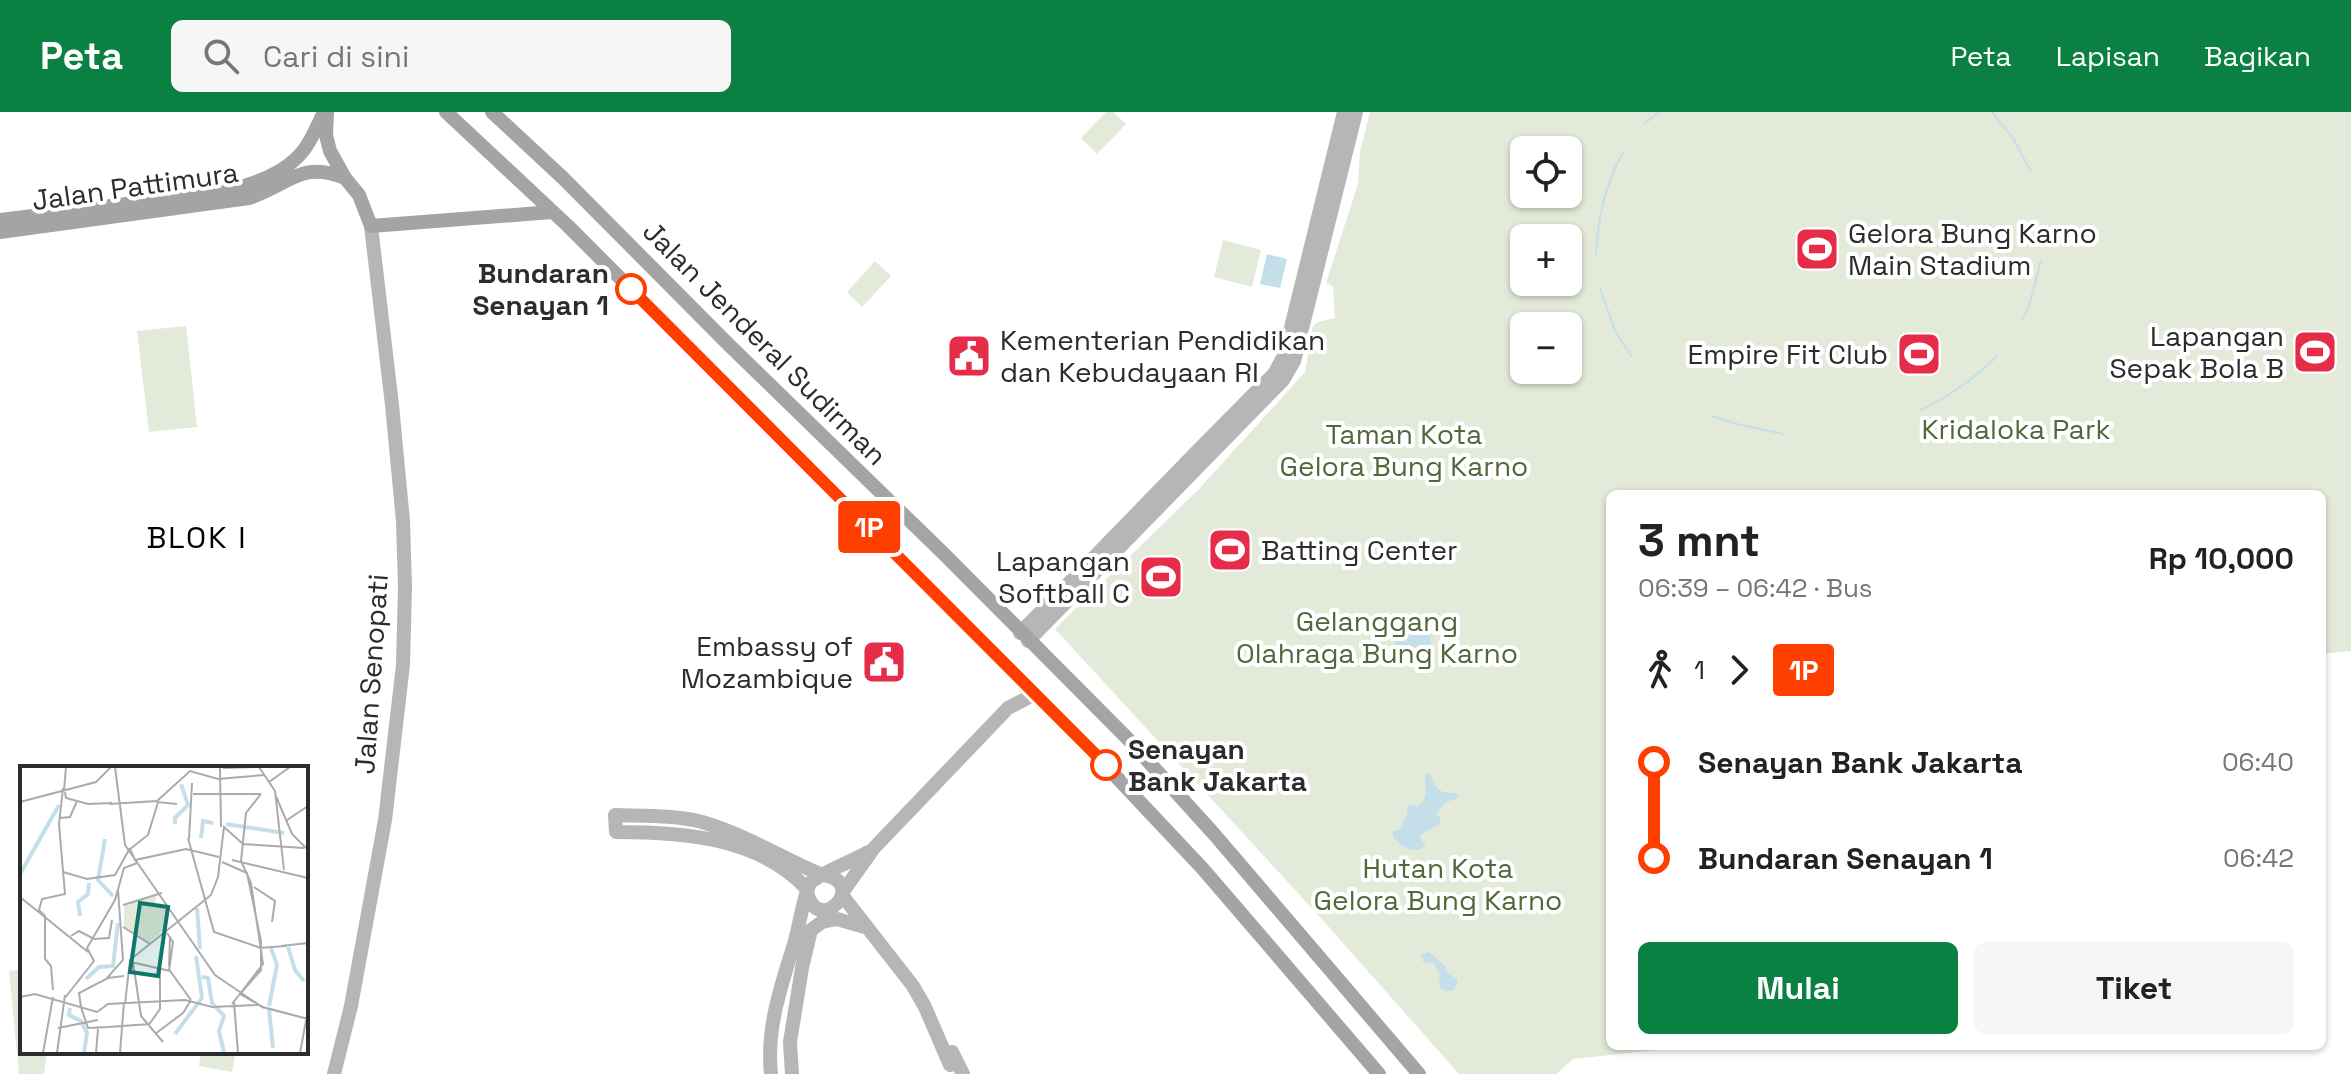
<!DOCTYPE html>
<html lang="id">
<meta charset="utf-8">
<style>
:root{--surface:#fff;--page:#f6f6f6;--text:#222;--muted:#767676;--accent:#0b8043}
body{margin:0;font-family:"Space Grotesk",sans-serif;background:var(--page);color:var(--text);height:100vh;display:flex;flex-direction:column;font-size:30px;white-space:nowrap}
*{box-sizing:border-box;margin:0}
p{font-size:26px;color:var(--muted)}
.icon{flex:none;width:44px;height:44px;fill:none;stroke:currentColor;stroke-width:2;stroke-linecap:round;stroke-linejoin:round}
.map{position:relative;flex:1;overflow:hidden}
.details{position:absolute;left:1606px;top:378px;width:720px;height:560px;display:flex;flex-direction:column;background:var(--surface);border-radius:12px;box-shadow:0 2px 6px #0004}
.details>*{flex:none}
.badge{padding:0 16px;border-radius:6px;font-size:28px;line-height:52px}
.fabs{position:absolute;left:1510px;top:24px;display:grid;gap:16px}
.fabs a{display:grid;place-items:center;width:72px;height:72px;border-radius:12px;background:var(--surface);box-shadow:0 2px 6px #0004;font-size:40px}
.map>.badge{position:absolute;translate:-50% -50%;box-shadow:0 0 0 4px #fff}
.legs{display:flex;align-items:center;gap:12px;height:88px;padding:0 32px;font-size:26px}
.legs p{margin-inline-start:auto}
.overview{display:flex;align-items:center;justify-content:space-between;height:136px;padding:0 32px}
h1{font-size:44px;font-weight:800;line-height:60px}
.button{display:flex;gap:16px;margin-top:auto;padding:16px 32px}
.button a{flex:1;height:92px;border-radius:12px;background:var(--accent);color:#fff;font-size:32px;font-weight:800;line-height:92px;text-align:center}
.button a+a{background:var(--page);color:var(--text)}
ul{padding:0 32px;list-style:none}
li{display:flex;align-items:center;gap:28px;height:96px;font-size:30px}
li i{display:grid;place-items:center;width:12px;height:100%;margin:0 10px;background:currentColor}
li i::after{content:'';width:20px;height:20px;margin:-10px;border:6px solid;border-radius:50%;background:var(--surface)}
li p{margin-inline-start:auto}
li:first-child i{background:linear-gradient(#0000 50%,currentColor 0)}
li:last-child i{background:linear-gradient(currentColor 50%,#0000 0)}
header{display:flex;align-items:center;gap:48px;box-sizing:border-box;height:112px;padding:0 40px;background:var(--accent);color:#fff}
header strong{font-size:38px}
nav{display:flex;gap:44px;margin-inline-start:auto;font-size:28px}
.search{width:560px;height:72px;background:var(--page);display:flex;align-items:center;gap:20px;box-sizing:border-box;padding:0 28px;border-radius:12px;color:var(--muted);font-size:30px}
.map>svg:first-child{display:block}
.green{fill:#e3ead9;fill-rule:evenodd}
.water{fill:#c5dfea}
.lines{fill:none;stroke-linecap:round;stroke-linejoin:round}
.stream{stroke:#c5dfea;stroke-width:2}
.secondary{stroke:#b6b6b6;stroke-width:14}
.primary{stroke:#a4a4a4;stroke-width:14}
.line-1-casing{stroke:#fff;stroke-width:18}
.line-1{stroke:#ff3f00;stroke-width:12}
.stop-1-dot{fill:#fff;stroke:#ff3f00;stroke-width:4}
.labels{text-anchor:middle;stroke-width:8;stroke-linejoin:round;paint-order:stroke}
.street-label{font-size:28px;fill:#2c2c2c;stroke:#fff}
.poi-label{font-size:28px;fill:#2c2c2c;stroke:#fff;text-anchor:end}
.stop-label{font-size:28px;font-weight:bold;fill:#2c2c2c;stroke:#fff;text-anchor:end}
.park-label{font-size:28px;fill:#52673a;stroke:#fff}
.neighbourhood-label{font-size:30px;letter-spacing:2px;fill:#000;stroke:#fff}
.inset-river{fill:none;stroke:#c5dfea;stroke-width:4}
.inset-road{fill:none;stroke:#ababab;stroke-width:2}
.view{fill:#0f766e;fill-opacity:0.15;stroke:#0f766e;stroke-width:4}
.inset-edge{fill:none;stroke:#2c2c2c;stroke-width:4}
</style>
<header>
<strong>Peta</strong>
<div class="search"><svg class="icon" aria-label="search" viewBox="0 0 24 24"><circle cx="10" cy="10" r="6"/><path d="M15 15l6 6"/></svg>Cari di sini</div>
<nav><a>Peta</a><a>Lapisan</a><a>Bagikan</a></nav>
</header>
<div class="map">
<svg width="2351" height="962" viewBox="0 0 2351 962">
<rect width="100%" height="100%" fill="#fff"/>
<path class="green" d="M 1106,0 L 1113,0 L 1126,12 L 1097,42 L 1081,26 Z
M 1370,0 L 2351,0 L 2351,539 L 2322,542 L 2322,382 L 1610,382 L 1610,934 L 1693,934 L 1573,947 L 1556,962 L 1459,962 L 1320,805 L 1055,517 L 1199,377 L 1305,260 L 1313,214 L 1318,210 L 1335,206 L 1333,174 L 1326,171 L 1358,72 L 1360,40 ZM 1524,38 L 1568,38 L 1568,82 L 1524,82 ZM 1524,126 L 1568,126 L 1568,170 L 1524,170 ZM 1524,214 L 1568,214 L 1568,258 L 1524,258 Z
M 1223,128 L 1261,138 L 1252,175 L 1214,165 Z
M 875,149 L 891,164 L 862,195 L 847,180 Z
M 186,214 L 197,315 L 149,320 L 137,219 Z
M 22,857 L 22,940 L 47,940 L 44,962 L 19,962 L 9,859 Z
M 201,940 L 235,943 L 232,960 L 199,954 Z"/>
<path class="water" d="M 1267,142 L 1287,147 L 1280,176 L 1260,172 Z
M1395 528a18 18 0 1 1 36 0a18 18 0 1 1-36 0Z
M 1425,661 L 1431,663 C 1433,676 1442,683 1456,681 L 1459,686 L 1446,690 L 1436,702 L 1440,706 L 1440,712 L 1420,723 L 1421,727 L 1426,734 C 1411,743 1403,735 1393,725 L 1393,719 L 1399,718 L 1407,702 L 1408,694 L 1412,693 L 1417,695 C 1431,683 1424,676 1425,661 Z
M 1429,840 L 1445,854 L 1449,862 L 1457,867 L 1457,872 L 1453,879 L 1445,879 L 1440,876 L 1439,860 L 1433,851 L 1423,850 L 1421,842 Z"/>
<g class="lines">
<path class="stream" d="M 1992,0 L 2013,26 L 2030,58
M 1644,12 L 1659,0
M 1596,142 C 1598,105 1605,73 1623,40
M 1600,176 L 1615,219 L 1631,244
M 2022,208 L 2030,191 L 2041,148
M 1921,298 C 1950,284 1974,267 1997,244
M 1712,304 L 1737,312 L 1783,322"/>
<path class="secondary" d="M 1020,521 C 1105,435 1188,347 1274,262 L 1284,244 L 1344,0
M 1028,529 L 1283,268 L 1294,249 L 1356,0
M 807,777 C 759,725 682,720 616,720 L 615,703 C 644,704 675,703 702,710 C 744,722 782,746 822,763
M 807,780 C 818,826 869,771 824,763
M 842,781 L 874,736 L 1008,596 L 1035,582
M 842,783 L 913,874 L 925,895 L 950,953
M 952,940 L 963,962
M 334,962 L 351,894 L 385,708 L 403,553 L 405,475 L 403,409 L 392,293 L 371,114
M 771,962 C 766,916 781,875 794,832 C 800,812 802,790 810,771 C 820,761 853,749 868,740
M 792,962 L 790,930 L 802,856 L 811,818 L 822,810 L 837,807 L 868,816"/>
<path class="primary" d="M 446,0 L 568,114 L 1075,621 L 1203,757 L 1379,962
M 492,0 L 563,66 L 728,232 L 945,443 L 1127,626 L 1214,722 L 1419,962
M 327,1 L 326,23 L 330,39 L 345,66 L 359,83 L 371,114 L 552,100
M 0,108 L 220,80 C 249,74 284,63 303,39 C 312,28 318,12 324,0
M 0,120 L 249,86 C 289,73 301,48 345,66"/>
</g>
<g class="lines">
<g class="line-1-casing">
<path id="line-1" d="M 631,177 L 1106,653"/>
</g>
<use href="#line-1" class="line-1"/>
</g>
<defs>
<g id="stadium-square" transform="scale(2.3)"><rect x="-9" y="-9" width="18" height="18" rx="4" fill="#e52c48" stroke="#fff"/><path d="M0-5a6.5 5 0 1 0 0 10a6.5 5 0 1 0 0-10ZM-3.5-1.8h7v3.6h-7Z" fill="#fff"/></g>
<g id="civic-square" transform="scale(2.3)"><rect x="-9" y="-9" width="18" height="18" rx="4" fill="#e52c48" stroke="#fff"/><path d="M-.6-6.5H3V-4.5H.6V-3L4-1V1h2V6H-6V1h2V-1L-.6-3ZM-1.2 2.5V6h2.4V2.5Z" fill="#fff"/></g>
</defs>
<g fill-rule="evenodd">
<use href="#stadium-square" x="1817" y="137"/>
<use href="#stadium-square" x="2315" y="240"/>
<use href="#stadium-square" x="1919" y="242"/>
<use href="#civic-square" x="969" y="244"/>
<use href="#stadium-square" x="1230" y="438"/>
<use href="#stadium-square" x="1161" y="465"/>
<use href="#civic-square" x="884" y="550"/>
</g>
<g class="stop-1-dot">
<circle cx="631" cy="177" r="14"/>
<circle cx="1106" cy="653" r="14"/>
</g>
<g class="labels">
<g class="street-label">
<text transform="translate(135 74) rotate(-8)" y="10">Jalan Pattimura</text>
<text transform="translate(765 231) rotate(45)" y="10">Jalan Jenderal Sudirman</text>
<text transform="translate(371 562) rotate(-86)" y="10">Jalan Senopati</text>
</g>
<g class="poi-label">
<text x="1848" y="131" text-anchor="start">Gelora Bung Karno<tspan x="1848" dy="32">Main Stadium</tspan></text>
<text x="2284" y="234">Lapangan<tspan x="2284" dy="32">Sepak Bola B</tspan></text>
<text x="1000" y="238" text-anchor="start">Kementerian Pendidikan<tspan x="1000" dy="32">dan Kebudayaan RI</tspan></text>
<text x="1888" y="252">Empire Fit Club</text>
<text x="1261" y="448" text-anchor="start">Batting Center</text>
<text x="1130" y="459">Lapangan<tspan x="1130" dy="32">Softball C</tspan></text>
<text x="853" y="544">Embassy of<tspan x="853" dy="32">Mozambique</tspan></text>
</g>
<g class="stop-label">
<text x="609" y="171">Bundaran<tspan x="609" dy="32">Senayan 1</tspan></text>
<text x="1128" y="647" text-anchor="start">Senayan<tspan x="1128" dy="32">Bank Jakarta</tspan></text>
</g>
<g class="park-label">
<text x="2016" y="327">Kridaloka Park</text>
<text x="1404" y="332">Taman Kota<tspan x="1404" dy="32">Gelora Bung Karno</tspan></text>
<text x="1377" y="519">Gelanggang<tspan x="1377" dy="32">Olahraga Bung Karno</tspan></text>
<text x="1438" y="766">Hutan Kota<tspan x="1438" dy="32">Gelora Bung Karno</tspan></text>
</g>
<g class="neighbourhood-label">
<text x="197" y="436">BLOK I</text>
</g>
</g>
<g transform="translate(20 654)">
<rect width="288" height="288" fill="#fff"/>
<path d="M 136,130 L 135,141 L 145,141 L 147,160 L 129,177 L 104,161 L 104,138 Z" fill="#e3ead9"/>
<path class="inset-river" d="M 155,58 L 155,52 L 168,39 L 161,18M 206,58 L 264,67M 181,72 L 183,55 L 193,57M 85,73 L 78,114 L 93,130M 0,108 L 39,39M 177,142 L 180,183M 60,150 L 58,136 L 68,128 L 69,117M 268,181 L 275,204 L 284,215M 182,211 L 188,212 L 192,237 L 204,250 L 199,265 L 204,287M 66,213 L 79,201 L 93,200 L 98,157M 249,240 L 257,199 L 251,182M 50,242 L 49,249 L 61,255 L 67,267 L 64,287M 249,243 L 253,282M 155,268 L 182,232 L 176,190"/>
<path class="inset-road" d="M 95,1 L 105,79 L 195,209 L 242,241 L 288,253M 239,1 L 255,25 L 264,104M 200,2 L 201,61M 203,2 L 235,1M 249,16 L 270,1M 44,25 L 46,1M 45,26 L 46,32 L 68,38 L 92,37M 173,28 L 241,28M 255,28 L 272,68 L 287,83M 0,36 L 76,16 L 91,1M 89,38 L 137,35 L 170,5 L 198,13 L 244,9M 157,38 L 138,36 L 128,69 L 110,83 L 115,94 L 166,83 L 199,91M 40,52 L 50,51 L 57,35M 267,54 L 288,40M 168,72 L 194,166 L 241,182M 169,73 L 172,17M 212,94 L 288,112M 202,96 L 227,107 L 241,175 L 241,204 L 220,228 L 243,241 L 288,253M 43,106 L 67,113 L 95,109 L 110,82M 234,121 L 255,135 L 252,156M 0,131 L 68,186M 103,139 L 142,127M 103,161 L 130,178M 147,167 L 153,176 L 149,205M 51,170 L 59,165 L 74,173 L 89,172 L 92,154M 261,180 L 288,177M 239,182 L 266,180M 111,196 L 150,205 L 171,234M 113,196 L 121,250 L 143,276M 149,200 L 150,172M 87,212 L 103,194 L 98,124M 33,224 L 31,200 L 25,193 L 25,150 L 19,144 L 22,133 L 45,128 L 39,58 L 43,22M 0,231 L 15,228 L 77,246 L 88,238 L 165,234 L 192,241 L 238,239M 44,233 L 74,195 L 67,182 L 95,134 L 104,102 L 117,97M 214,236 L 218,287M 105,238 L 110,194 L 191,129 L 198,111 L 204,61 L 223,78 L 284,82M 212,238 L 243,198 L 231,117 L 221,95 L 226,47 L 241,28M 61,241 L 59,227 L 88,212 L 104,210M 61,241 L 68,262 L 88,261M 128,260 L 140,243 L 140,200M 88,261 L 130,258M 38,262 L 78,254M 135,268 L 163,247 L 171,234M 23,287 L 33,231M 37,287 L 45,229M 76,287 L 78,263M 100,287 L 104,236M 280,287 L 288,244"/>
<path class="view" d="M 120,137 L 148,141 L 138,210 L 110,206 Z"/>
<rect width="288" height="288" class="inset-edge"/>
</g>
</svg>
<div class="fabs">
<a><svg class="icon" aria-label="locate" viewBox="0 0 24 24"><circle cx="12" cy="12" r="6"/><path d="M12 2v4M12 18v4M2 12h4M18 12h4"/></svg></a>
<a>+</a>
<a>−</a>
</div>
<b class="badge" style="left:869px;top:415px;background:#ff3f00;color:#fff">1P</b>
<section class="details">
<div class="overview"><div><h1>3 mnt</h1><p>06:39 – 06:42 · Bus</p></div><b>Rp 10,000</b></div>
<div class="legs"><svg class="icon" aria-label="walk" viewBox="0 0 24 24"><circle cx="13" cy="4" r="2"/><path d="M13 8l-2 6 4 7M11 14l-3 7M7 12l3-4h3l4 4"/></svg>1<svg class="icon" aria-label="forward" viewBox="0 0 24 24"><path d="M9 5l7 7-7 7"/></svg><b class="badge" style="background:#ff3f00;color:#fff">1P</b></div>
<ul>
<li><i style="color:#ff3f00"></i><b>Senayan Bank Jakarta</b><p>06:40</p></li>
<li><i style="color:#ff3f00"></i><b>Bundaran Senayan 1</b><p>06:42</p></li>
</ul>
<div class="button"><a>Mulai</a><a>Tiket</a></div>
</section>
</div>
